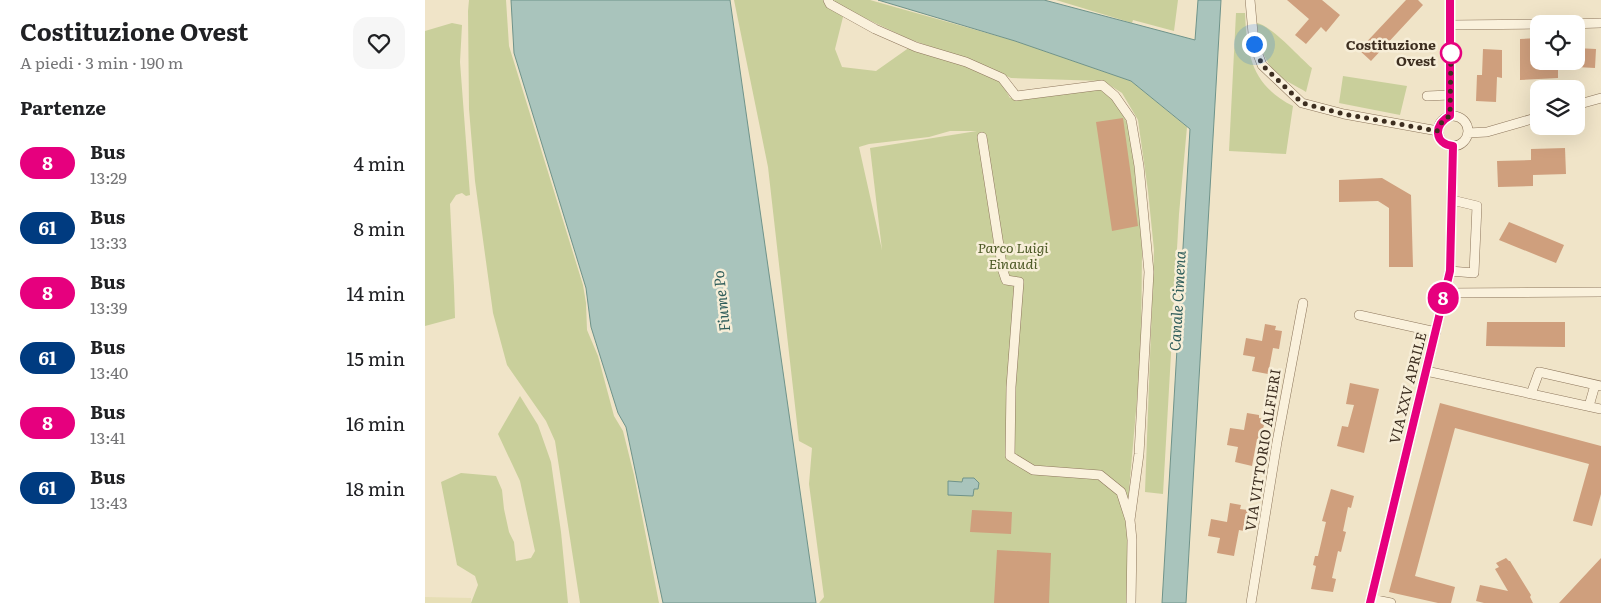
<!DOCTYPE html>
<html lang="it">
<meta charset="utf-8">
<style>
:root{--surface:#fff;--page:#f6f6f6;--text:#202124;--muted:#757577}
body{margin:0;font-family:Literata,serif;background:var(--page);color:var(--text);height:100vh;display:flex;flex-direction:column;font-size:19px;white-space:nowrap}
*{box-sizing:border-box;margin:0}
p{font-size:16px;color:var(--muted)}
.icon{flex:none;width:28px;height:28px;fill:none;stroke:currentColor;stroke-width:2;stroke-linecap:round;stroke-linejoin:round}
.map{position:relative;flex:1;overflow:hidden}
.panel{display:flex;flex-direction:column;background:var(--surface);width:425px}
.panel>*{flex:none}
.badge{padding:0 10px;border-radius:16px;font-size:18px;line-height:32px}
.fabs{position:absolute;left:1105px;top:15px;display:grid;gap:10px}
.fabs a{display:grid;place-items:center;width:55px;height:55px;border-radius:10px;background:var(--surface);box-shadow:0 5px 20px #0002;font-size:25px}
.you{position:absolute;width:25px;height:25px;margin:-12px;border:4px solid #fff;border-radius:50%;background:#1a73e8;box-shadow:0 0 0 8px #1a73e833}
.map>.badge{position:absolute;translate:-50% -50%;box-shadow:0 0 0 2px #fff}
h2{padding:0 20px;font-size:19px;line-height:45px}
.round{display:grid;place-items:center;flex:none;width:52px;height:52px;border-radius:15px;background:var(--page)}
.summary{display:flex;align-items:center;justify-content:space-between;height:85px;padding:0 20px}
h1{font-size:24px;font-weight:700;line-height:38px}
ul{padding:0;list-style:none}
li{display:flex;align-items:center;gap:15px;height:65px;padding:0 20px}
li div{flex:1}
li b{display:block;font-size:19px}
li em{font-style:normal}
li .badge{min-width:55px;font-weight:700;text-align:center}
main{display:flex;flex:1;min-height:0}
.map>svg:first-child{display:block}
.farmland{fill:#e6deb5}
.green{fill:#c9cf9b;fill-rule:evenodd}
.water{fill:#a9c4bc;stroke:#6f938a}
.building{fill:#cf9f7d}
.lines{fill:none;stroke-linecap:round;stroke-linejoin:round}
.street-casing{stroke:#8d765c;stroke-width:10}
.street{stroke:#faf1dc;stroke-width:9}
.line-casing{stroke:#fff;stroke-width:11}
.line{stroke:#e6007e;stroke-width:8}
.walk{stroke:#3d2e20;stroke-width:5;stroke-dasharray:0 9}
.stop-dot{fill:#fff;stroke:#e6007e;stroke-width:2.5}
.labels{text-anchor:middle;stroke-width:5;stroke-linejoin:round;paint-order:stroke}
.stop-label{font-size:14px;font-weight:bold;fill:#3d2e20;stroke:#f7eed8;text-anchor:end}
.park-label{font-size:14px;font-style:italic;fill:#4d5a26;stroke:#f7eed8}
.street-label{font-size:14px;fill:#3d2e20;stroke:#f7eed8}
.water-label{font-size:15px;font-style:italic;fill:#2f5d5a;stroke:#f7eed8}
</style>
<main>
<section class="panel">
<div class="summary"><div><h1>Costituzione Ovest</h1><p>A piedi · 3 min · 190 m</p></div><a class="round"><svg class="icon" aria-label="heart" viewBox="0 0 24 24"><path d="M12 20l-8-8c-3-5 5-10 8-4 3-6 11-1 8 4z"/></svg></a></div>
<h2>Partenze</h2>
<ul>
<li><span class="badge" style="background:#e6007e;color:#fff">8</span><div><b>Bus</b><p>13:29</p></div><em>4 min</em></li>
<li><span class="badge" style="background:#003b80;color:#fff">61</span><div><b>Bus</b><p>13:33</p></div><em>8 min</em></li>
<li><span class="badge" style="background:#e6007e;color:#fff">8</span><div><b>Bus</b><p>13:39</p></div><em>14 min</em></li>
<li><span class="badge" style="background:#003b80;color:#fff">61</span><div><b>Bus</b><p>13:40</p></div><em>15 min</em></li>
<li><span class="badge" style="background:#e6007e;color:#fff">8</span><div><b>Bus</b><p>13:41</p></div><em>16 min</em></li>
<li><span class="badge" style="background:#003b80;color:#fff">61</span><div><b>Bus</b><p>13:43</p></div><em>18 min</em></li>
</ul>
</section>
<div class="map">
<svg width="1176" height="603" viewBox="0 0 1176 603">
<rect width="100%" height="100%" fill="#f0e4c8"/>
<path class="farmland" d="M 0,597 L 46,598 L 46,603 L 0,603 Z"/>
<path class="green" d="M 44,0 L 81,0 L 84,46 L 158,285 L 161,303 L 162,330 L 173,356 L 189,416 L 198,431 L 209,475 L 234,603 L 155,603 L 130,441 L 121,421 L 82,365 L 68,313 L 50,181 L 44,109 L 43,11 Z
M 309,0 L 445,0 L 590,41 L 706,81 L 762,127 L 754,214 L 738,494 L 720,492 L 729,250 L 723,191 L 713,120 L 697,93 L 678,81 L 586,78 L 544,60 L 484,39 L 410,4 L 418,17 L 410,49 L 417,67 L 451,71 L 485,47 L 540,65 L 575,80 L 585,98 L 675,88 L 694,106 L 705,130 L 713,191 L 717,250 L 716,354 L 701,524 L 703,545 L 702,603 L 394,603 L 399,597 L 384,484 L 387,448 L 374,441 L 343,167 ZM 525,131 L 552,131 L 445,148 L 457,250 L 434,147 L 444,144 L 504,137 Z
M 631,0 L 753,0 L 749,31 L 708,20 L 707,23 Z
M 811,13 L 820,13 C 822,56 827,85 868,106 L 861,154 L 804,151 Z
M 27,23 L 37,25 L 35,62 L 45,195 L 41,196 L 37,193 L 31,195 L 25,204 L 29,287 L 30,318 L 0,326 L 0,31 Z
M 832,23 C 847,26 874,57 887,68 L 881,92 C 872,86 859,81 851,73 C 838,60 833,41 832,23 Z
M 918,76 L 982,86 L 975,115 L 914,103 Z
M 95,396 L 113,425 L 126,462 L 136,532 L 143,603 L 46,603 L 53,585 L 50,576 L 32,565 L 16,482 L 36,473 L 71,476 L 77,490 L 79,509 L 84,532 L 89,542 L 91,561 L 106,558 L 110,551 L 95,481 L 73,434 Z"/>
<path class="water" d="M 86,0 L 305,0 L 391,603 L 238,603 L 201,427 L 193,413 L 166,327 L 161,288 L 89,53 Z
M 453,0 L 619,0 L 770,40 L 773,0 L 796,0 L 761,603 L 737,603 L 765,129 L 706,81 L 590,41 Z
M 538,478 L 549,478 L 554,483 L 553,489 L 549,489 L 548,496 L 523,495 L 523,481 L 537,482 Z"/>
<path class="building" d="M 862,0 L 897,0 L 915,15 L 901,32 L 896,27 L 881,44 L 870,35 L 884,19 Z
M 981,0 L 993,0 L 998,5 L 946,61 L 934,50 Z
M 1114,38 L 1114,61 L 1133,61 L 1133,78 L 1095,80 L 1095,39 Z
M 1151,48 L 1171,49 L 1170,68 L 1151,67 Z
M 1058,49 L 1077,50 L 1077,78 L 1072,77 L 1071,102 L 1051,101 L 1052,75 L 1057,75 Z
M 698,118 L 713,226 L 687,231 L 671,122 Z
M 1140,148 L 1141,174 L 1108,175 L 1108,186 L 1073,187 L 1072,161 L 1106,160 L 1106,149 Z
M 957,178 L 986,195 L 988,267 L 964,267 L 964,208 L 953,201 L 914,202 L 914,180 Z
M 1084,222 L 1139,245 L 1131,263 L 1074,240 Z
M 1062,322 L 1140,322 L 1140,347 L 1061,346 Z
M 840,324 L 851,326 L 850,330 L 857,331 L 854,349 L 848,348 L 843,374 L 827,371 L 830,357 L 818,355 L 821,338 L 837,341 Z
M 925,383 L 954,389 L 939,453 L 912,446 L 917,426 L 923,427 L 929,405 L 921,404 Z
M 1015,403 L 1176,446 L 1176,494 L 1167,526 L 1148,521 L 1164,464 L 1030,428 L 990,576 L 1030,587 L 1026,603 L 1013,603 L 964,592 Z
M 822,413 L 834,415 L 834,418 L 840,419 L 836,440 L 832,439 L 827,466 L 810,462 L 813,447 L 802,445 L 805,428 L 819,430 Z
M 906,489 L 929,496 L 926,508 L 923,507 L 918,531 L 921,532 L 916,552 L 913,551 L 907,578 L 911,579 L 908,592 L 886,589 L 891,566 L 888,565 L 890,556 L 893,556 L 901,522 L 897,521 Z
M 805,503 L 816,505 L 815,509 L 823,510 L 819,531 L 814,530 L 809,556 L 792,553 L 795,538 L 783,536 L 786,519 L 802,522 Z
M 547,510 L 587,512 L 586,534 L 545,532 Z
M 572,550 L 626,553 L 624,603 L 569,603 Z
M 1081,558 L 1084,561 L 1085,561 L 1106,595 L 1105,597 L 1108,603 L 1059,603 L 1051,601 L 1055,585 L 1083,591 L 1070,569 L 1074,567 L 1071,563 Z
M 1176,558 L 1176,603 L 1134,603 Z"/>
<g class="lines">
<g class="street-casing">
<path id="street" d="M 403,0 L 405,4 L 450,29 L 491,47 L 541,62 L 577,78 L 591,96 L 677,85 L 690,96 L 706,119 L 714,166 L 724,272 L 714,454 L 705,520
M 825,0 L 829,44 L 837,65 L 877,103 L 919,114 L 1013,131
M 1025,0 L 1025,116
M 1143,24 L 1176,23
M 1025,25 L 1114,24
M 1002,96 L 1025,95
M 1151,105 L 1176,98
M1013 131a15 15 0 1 1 30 0a15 15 0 1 1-30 0Z
M 1043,133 L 1062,132 L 1114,117
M 557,137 L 578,271 L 581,280 L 594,282 L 586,387 L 585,456 L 608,470 L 675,475 L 696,492 L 705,520 L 707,540 L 706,603
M 1025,271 L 1049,273 L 1052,206 L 1027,200
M 1019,293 L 1176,292
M 934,315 L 1011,332
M 1001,371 L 1176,409
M 1106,394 L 1114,372 L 1176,386
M 1164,406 L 1170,385
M 946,599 L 966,603
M 826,603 L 852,442 L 878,303
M 945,603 L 1025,271 L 1028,146"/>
</g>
<use href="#street" class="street"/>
</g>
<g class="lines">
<g class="line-casing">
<path id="line" d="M 945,603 L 1025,271 L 1028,146 C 1009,144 1008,124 1025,116 L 1025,0"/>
</g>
<use href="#line" class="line"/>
<path class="walk" d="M 829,44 L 837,65 L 877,103 L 919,114 L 1012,131 L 1018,120 L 1025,116 L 1026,53"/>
</g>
<circle class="stop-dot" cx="1026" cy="53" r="10"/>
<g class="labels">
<g class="stop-label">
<text x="1011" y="50">Costituzione<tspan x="1011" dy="16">Ovest</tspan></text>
</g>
<g class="park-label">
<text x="588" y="253">Parco Luigi<tspan x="588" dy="16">Einaudi</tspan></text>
</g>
<g class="street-label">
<text transform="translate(983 388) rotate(-76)" y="5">VIA XXV APRILE</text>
<text transform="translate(838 450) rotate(-81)" y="5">VIA VITTORIO ALFIERI</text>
</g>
<g class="water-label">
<text transform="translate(297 301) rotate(-96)" y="5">Fiume Po</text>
<text transform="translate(753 301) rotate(-87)" y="5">Canale Cimena</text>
</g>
</g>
</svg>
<div class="fabs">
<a><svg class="icon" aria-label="locate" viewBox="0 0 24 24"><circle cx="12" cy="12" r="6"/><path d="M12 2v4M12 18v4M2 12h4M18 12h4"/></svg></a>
<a><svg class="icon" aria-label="layers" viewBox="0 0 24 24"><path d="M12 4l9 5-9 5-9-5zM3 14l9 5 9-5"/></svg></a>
</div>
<div class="you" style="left:829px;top:44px"></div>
<b class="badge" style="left:1018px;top:298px;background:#e6007e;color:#fff">8</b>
</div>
</main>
